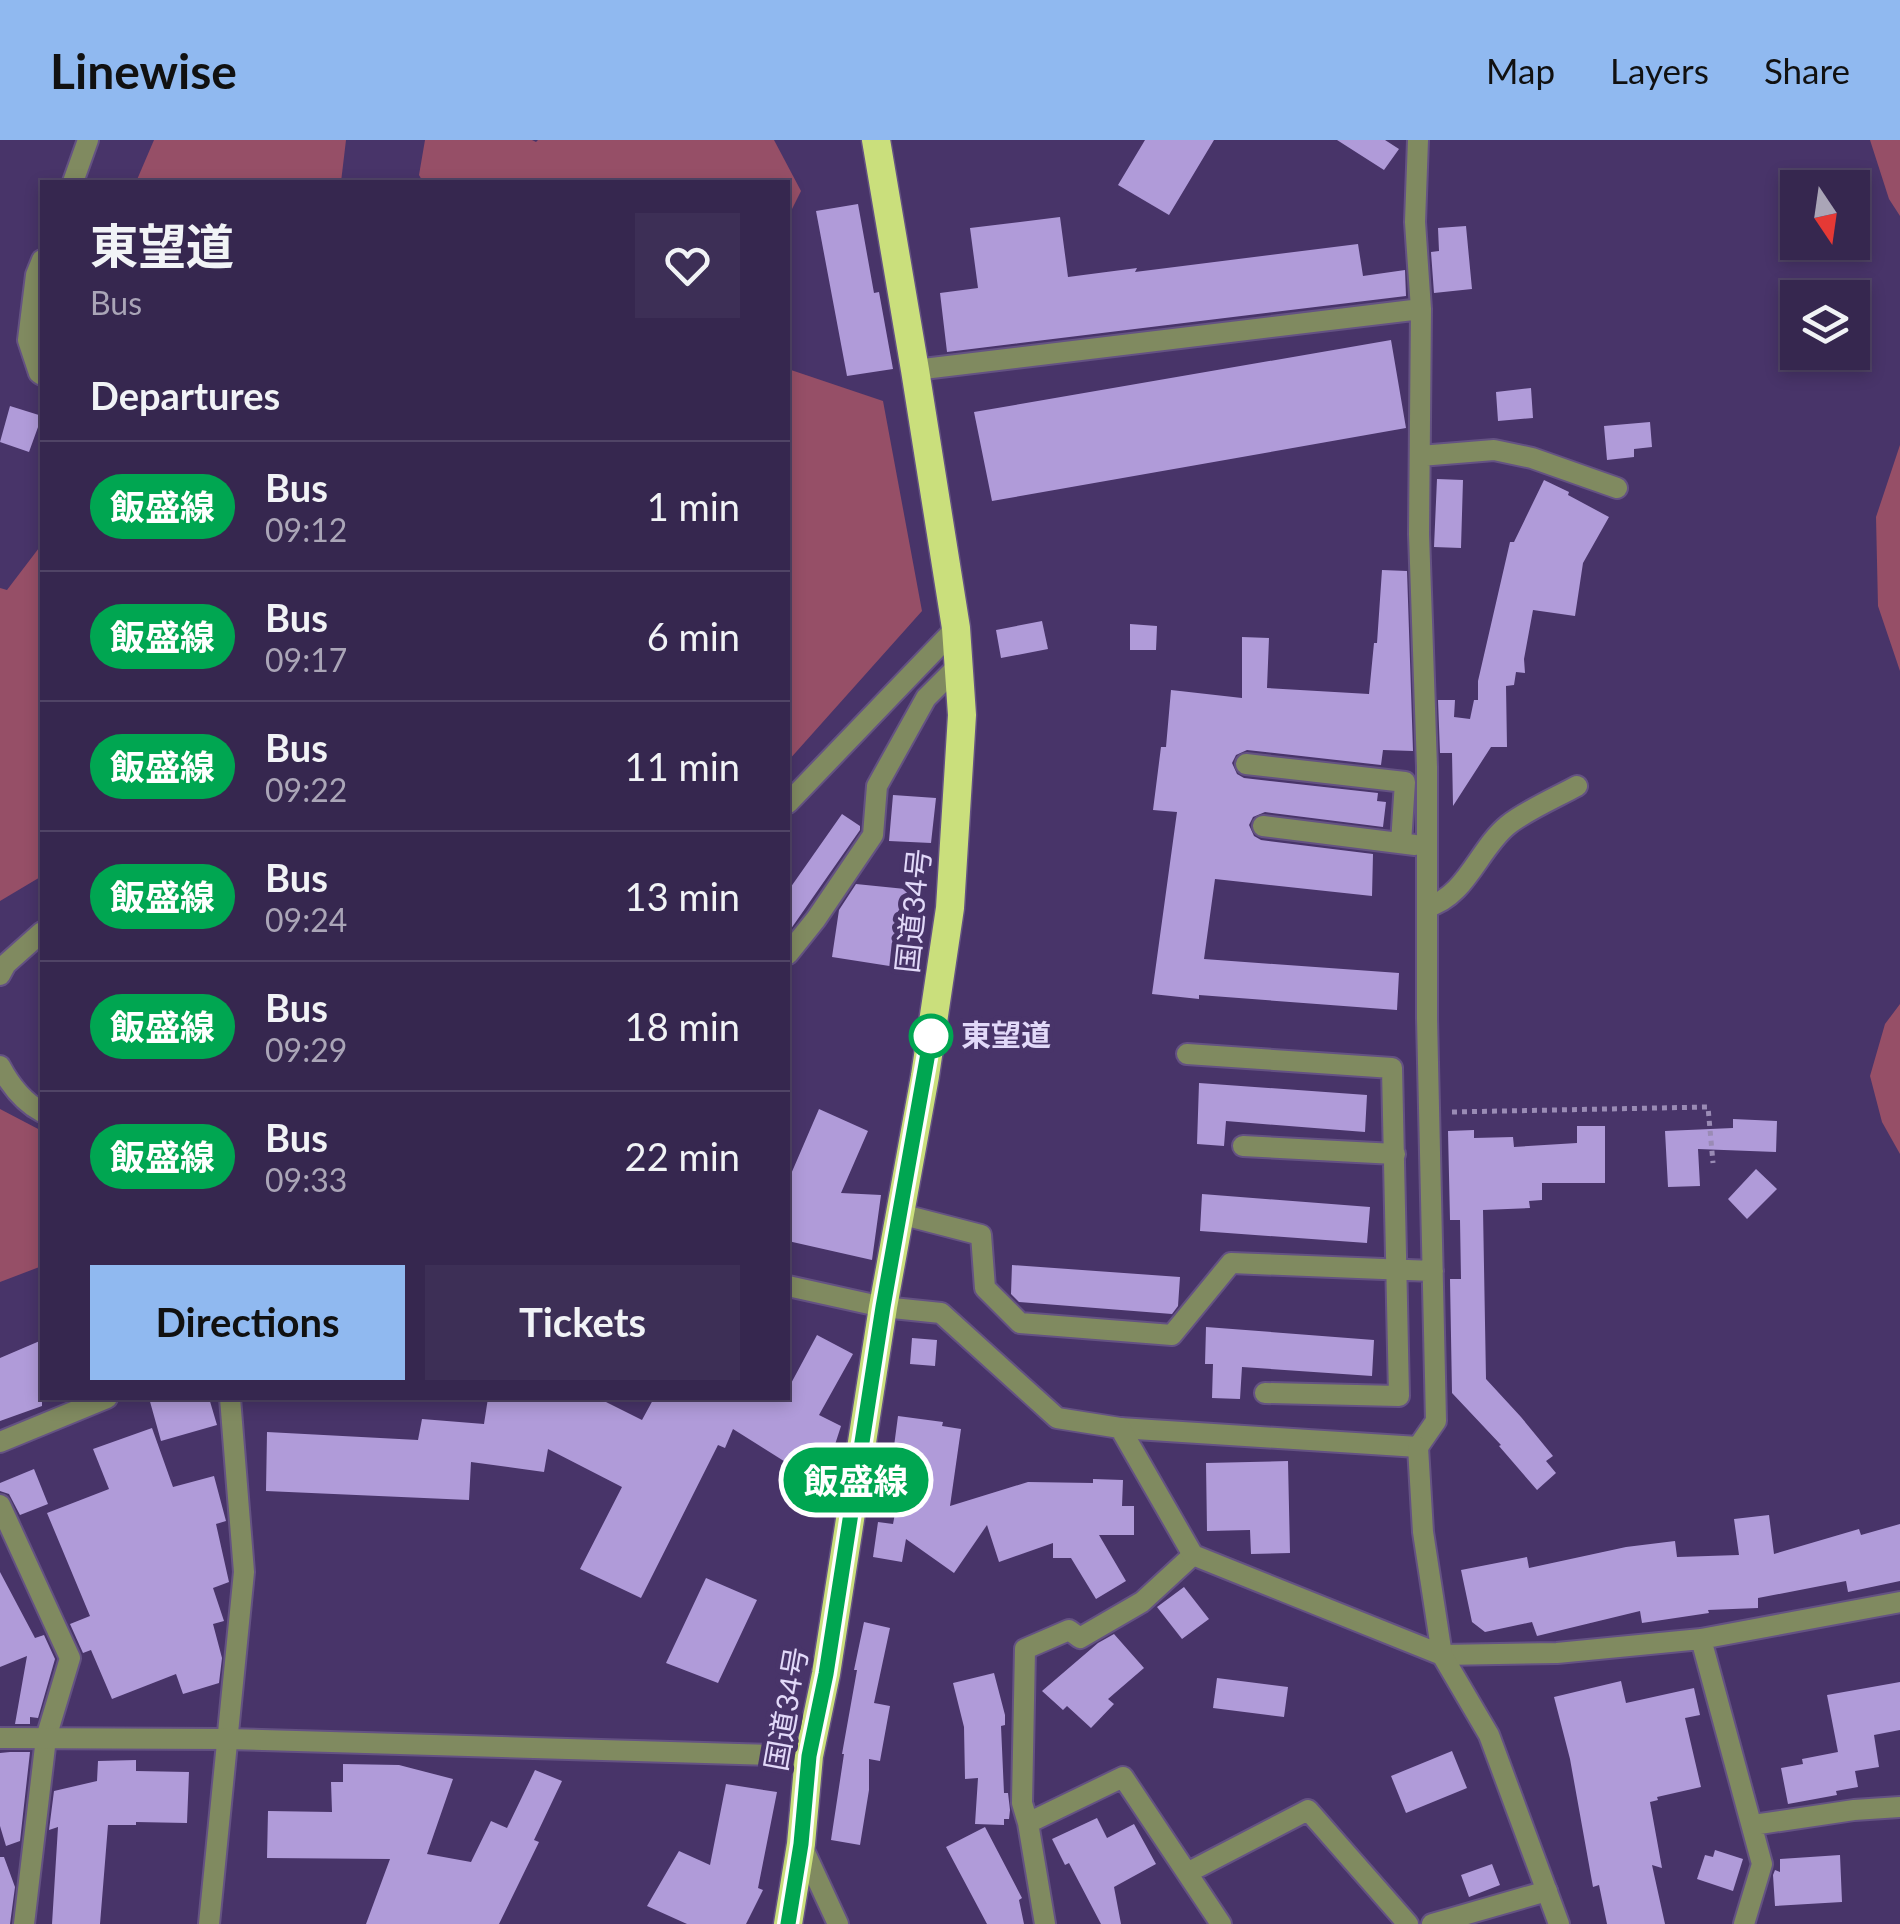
<!DOCTYPE html>
<meta charset="utf-8">
<style>
:root{--surface:#36274f;--page:#3d2f56;--text:#f1f3f6;--muted:#aaa5b7;--line:#504466;--accent:#90b9f0}
body{margin:0;font-family:Lato,"Noto Sans JP",sans-serif;background:var(--page);color:var(--text);height:100vh;display:flex;flex-direction:column;font-size:38px;white-space:nowrap}
*{box-sizing:border-box;margin:0}
p{font-size:32px;color:var(--muted)}
.icon{flex:none;width:55px;height:55px;fill:none;stroke:currentColor;stroke-width:2;stroke-linecap:round;stroke-linejoin:round}
.map{position:relative;flex:1;overflow:hidden}
.sheet{position:absolute;left:40px;top:40px;width:750px;height:1220px;display:flex;flex-direction:column;background:var(--surface);border-radius:0px;box-shadow:0 5px 15px #0003,0 0 0 2px var(--line)}
.sheet>*{flex:none}
.badge{padding:0 20px;border-radius:32px;font-size:35px;line-height:65px}
.needle{width:65px;rotate:167deg}
.tools{position:absolute;left:1780px;top:30px;display:grid;gap:20px}
.tools a{display:grid;place-items:center;width:90px;height:90px;border-radius:0px;background:var(--surface);box-shadow:0 5px 15px #0003,0 0 0 2px var(--line);font-size:50px}
.map>.badge{position:absolute;translate:-50% -50%;box-shadow:0 0 0 5px #fff}
h2{padding:0 50px;font-size:38px;line-height:90px}
.round{display:grid;place-items:center;flex:none;width:105px;height:105px;border-radius:0px;background:var(--page)}
.overview{display:flex;align-items:center;justify-content:space-between;height:170px;padding:0 50px}
h1{font-size:48px;font-weight:700;line-height:75px}
.button{display:flex;gap:20px;margin-top:auto;padding:20px 50px}
.button a{flex:1;height:115px;border-radius:0px;background:var(--accent);color:#111;font-size:40px;font-weight:700;line-height:115px;text-align:center}
.button a+a{background:var(--page);color:var(--text)}
ul{padding:0;list-style:none}
li{display:flex;align-items:center;gap:30px;height:130px;padding:0 50px;border-top:2px solid var(--line)}
li div{flex:1}
li b{display:block;font-size:38px}
li em{font-style:normal}
li .badge{min-width:110px;font-weight:700;text-align:center}
header{display:flex;align-items:center;gap:60px;box-sizing:border-box;height:140px;padding:0 50px;background:var(--accent);color:#111}
header strong{font-size:48px}
nav{display:flex;gap:55px;margin-inline-start:auto;font-size:35px}
.map>svg:first-child{display:block}
.green{fill:#964f67}
.building{fill:#b09bd9}
.lines{fill:none;stroke-linecap:round;stroke-linejoin:round}
.minor-casing{stroke:#645283;stroke-width:24}
.tertiary-casing{stroke:#645283;stroke-width:24}
.trunk-casing{stroke:#645283;stroke-width:31}
.path{stroke:#9a8bb5;stroke-width:5;stroke-dasharray:5 5;stroke-linecap:butt}
.minor{stroke:#808a60;stroke-width:20}
.tertiary{stroke:#808a60;stroke-width:20}
.trunk{stroke:#cadf7c;stroke-width:28}
.line-casing{stroke:#fff;stroke-width:22}
.line{stroke:#00a651;stroke-width:15}
.stop-dot{fill:#fff;stroke:#00a651;stroke-width:5}
.labels{text-anchor:middle;stroke-width:10;stroke-linejoin:round;paint-order:stroke}
.street-label{font-size:30px;fill:#e2d9f9;stroke:#483469}
.stop-label{font-size:30px;font-weight:bold;fill:#e2d9f9;stroke:#483469;text-anchor:start}
</style>
<header>
<strong>Linewise</strong>
<nav><a>Map</a><a>Layers</a><a>Share</a></nav>
</header>
<div class="map">
<svg width="1900" height="1784" viewBox="0 0 1900 1784">
<rect width="100%" height="100%" fill="#483469"/>
<path class="green" d="M 154,0 L 346,0 L 341,42 L 136,42 Z
M 425,0 L 532,0 L 536,2 L 538,0 L 774,0 L 801,51 L 788,77 L 788,42 L 423,42 L 419,35 Z
M 1870,0 L 1900,0 L 1900,76 L 1889,59 Z
M 788,229 L 883,261 L 922,471 L 788,621 Z
M 1900,305 L 1900,531 L 1878,466 L 1876,377 Z
M 42,404 L 42,736 L 0,761 L 0,448 L 7,450 Z
M 1900,864 L 1900,1014 L 1882,982 L 1870,936 L 1885,884 Z
M 0,969 L 42,991 L 42,1126 L 0,1142 Z"/>
<path class="building" d="M 1145,0 L 1214,0 L 1169,75 L 1118,45 Z
M 1337,0 L 1385,0 L 1399,9 L 1384,30 Z
M 858,64 L 874,153 L 879,152 L 893,229 L 847,236 L 816,71 Z
M 1060,77 L 1068,137 L 1137,128 L 1135,132 L 1358,104 L 1363,136 L 1405,130 L 1406,156 L 947,212 L 940,153 L 978,148 L 970,88 Z
M 1466,86 L 1472,149 L 1434,153 L 1431,112 L 1439,111 L 1438,88 Z
M 1391,200 L 1406,288 L 992,361 L 974,272 Z
M 1531,248 L 1533,278 L 1498,281 L 1496,252 Z
M 10,266 L 42,276 L 29,312 L 0,302 Z
M 1650,282 L 1652,307 L 1634,309 L 1634,317 L 1607,320 L 1604,286 Z
M 1437,339 L 1463,340 L 1461,408 L 1434,407 Z
M 1544,340 L 1569,352 L 1568,355 L 1609,377 L 1583,423 L 1575,476 L 1533,470 L 1524,519 L 1525,533 L 1516,532 L 1514,545 L 1506,546 L 1507,607 L 1491,607 L 1453,666 L 1452,613 L 1440,613 L 1438,560 L 1455,560 L 1454,577 L 1470,579 L 1474,560 L 1478,560 L 1478,541 L 1510,402 L 1514,402 Z
M 1382,430 L 1407,431 L 1413,611 L 1383,610 L 1381,625 L 1247,610 L 1236,615 L 1232,623 L 1237,634 L 1244,638 L 1378,653 L 1377,661 L 1386,662 L 1383,687 L 1265,672 L 1253,677 L 1249,685 L 1254,696 L 1261,700 L 1373,714 L 1372,756 L 1215,739 L 1204,819 L 1399,833 L 1397,870 L 1199,855 L 1199,859 L 1152,854 L 1177,672 L 1153,670 L 1161,607 L 1166,607 L 1171,550 L 1242,558 L 1242,497 L 1269,498 L 1267,548 L 1369,554 L 1374,503 L 1377,503 Z
M 1042,481 L 1048,509 L 1001,518 L 996,490 Z
M 1130,484 L 1157,486 L 1156,510 L 1130,510 Z
M 893,655 L 936,658 L 931,703 L 889,701 Z
M 842,674 L 860,686 L 860,690 L 788,793 L 788,751 Z
M 856,744 L 925,751 L 915,830 L 832,817 L 839,770 Z
M 1199,943 L 1367,955 L 1365,992 L 1226,981 L 1224,1006 L 1197,1004 Z
M 819,969 L 868,991 L 841,1053 L 881,1055 L 872,1120 L 788,1101 L 788,1041 Z
M 1733,979 L 1777,981 L 1776,1012 L 1698,1009 L 1700,1046 L 1668,1047 L 1665,991 L 1733,988 Z
M 1577,986 L 1605,986 L 1605,1043 L 1542,1043 L 1542,1060 L 1529,1061 L 1530,1068 L 1483,1070 L 1486,1239 L 1521,1277 L 1553,1316 L 1546,1321 L 1556,1333 L 1537,1350 L 1499,1306 L 1501,1305 L 1452,1253 L 1450,1139 L 1461,1139 L 1460,1080 L 1450,1080 L 1448,991 L 1474,990 L 1474,998 L 1513,997 L 1514,1007 L 1577,1003 Z
M 1756,1029 L 1777,1049 L 1747,1079 L 1728,1059 Z
M 1202,1054 L 1370,1067 L 1367,1103 L 1200,1091 Z
M 1012,1125 L 1180,1137 L 1178,1166 L 1172,1174 L 1019,1162 L 1011,1154 Z
M 1206,1187 L 1374,1200 L 1372,1236 L 1242,1227 L 1240,1259 L 1212,1258 L 1213,1224 L 1205,1224 Z
M 817,1195 L 853,1214 L 819,1275 L 841,1286 L 822,1345 L 733,1289 L 725,1308 L 718,1305 L 641,1458 L 580,1429 L 622,1347 L 548,1309 L 544,1332 L 471,1322 L 469,1360 L 266,1351 L 267,1292 L 418,1300 L 422,1279 L 484,1284 L 488,1258 L 598,1258 L 642,1280 L 654,1258 L 788,1258 L 788,1249 Z
M 912,1198 L 937,1200 L 935,1226 L 910,1224 Z
M 42,1200 L 42,1266 L 0,1281 L 0,1218 Z
M 149,1258 L 209,1258 L 217,1285 L 161,1301 Z
M 898,1276 L 943,1282 L 942,1286 L 961,1289 L 950,1366 L 1028,1342 L 1093,1343 L 1093,1339 L 1123,1340 L 1122,1366 L 1134,1366 L 1134,1395 L 1099,1395 L 1126,1441 L 1096,1459 L 1071,1418 L 1053,1418 L 1053,1403 L 999,1422 L 987,1385 L 954,1433 L 906,1399 L 902,1422 L 873,1417 L 878,1382 L 893,1384 L 903,1331 L 891,1329 Z
M 152,1288 L 173,1347 L 214,1336 L 226,1381 L 216,1384 L 229,1442 L 213,1448 L 224,1481 L 213,1484 L 222,1518 L 219,1543 L 183,1554 L 176,1534 L 112,1559 L 91,1510 L 83,1513 L 70,1484 L 90,1476 L 47,1373 L 109,1349 L 93,1309 Z
M 1288,1321 L 1290,1413 L 1251,1414 L 1250,1390 L 1207,1391 L 1206,1323 Z
M 34,1329 L 48,1364 L 20,1375 L 9,1354 L 0,1351 L 0,1343 Z
M 1769,1375 L 1774,1414 L 1859,1389 L 1861,1395 L 1900,1384 L 1900,1441 L 1848,1452 L 1846,1441 L 1758,1458 L 1758,1468 L 1708,1470 L 1709,1473 L 1642,1483 L 1640,1471 L 1537,1496 L 1532,1482 L 1485,1492 L 1472,1482 L 1461,1430 L 1527,1417 L 1529,1428 L 1626,1407 L 1675,1401 L 1677,1417 L 1739,1415 L 1734,1379 Z
M 0,1432 L 35,1498 L 44,1495 L 55,1519 L 38,1578 L 30,1577 L 30,1584 L 15,1584 L 27,1516 L 0,1527 Z
M 706,1438 L 757,1460 L 718,1543 L 666,1523 Z
M 1184,1447 L 1209,1479 L 1182,1499 L 1157,1467 Z
M 864,1482 L 890,1488 L 874,1563 L 890,1566 L 880,1621 L 869,1619 L 869,1650 L 860,1705 L 831,1700 L 844,1614 L 842,1614 L 857,1530 L 854,1530 Z
M 1114,1494 L 1144,1528 L 1108,1559 L 1114,1564 L 1091,1588 L 1067,1566 L 1063,1570 L 1042,1551 L 1098,1503 Z
M 994,1533 L 1005,1575 L 1005,1585 L 1001,1586 L 1004,1653 L 1008,1653 L 1010,1670 L 1009,1679 L 1004,1679 L 1004,1685 L 975,1684 L 978,1638 L 965,1639 L 964,1587 L 953,1543 Z
M 1217,1538 L 1288,1547 L 1284,1577 L 1213,1568 Z
M 1621,1541 L 1626,1563 L 1694,1548 L 1700,1575 L 1685,1578 L 1701,1647 L 1657,1657 L 1658,1660 L 1650,1662 L 1662,1728 L 1652,1725 L 1665,1784 L 1607,1784 L 1599,1745 L 1593,1747 L 1570,1619 L 1554,1557 Z
M 1900,1542 L 1900,1590 L 1874,1595 L 1879,1627 L 1855,1631 L 1858,1647 L 1836,1651 L 1837,1655 L 1788,1664 L 1781,1628 L 1803,1624 L 1802,1619 L 1838,1612 L 1827,1555 Z
M 1452,1611 L 1467,1648 L 1406,1673 L 1391,1636 Z
M 10,1612 L 30,1612 L 20,1701 L 6,1706 L 0,1686 L 0,1613 Z
M 136,1620 L 136,1631 L 189,1632 L 187,1683 L 136,1682 L 136,1685 L 108,1685 L 100,1784 L 52,1784 L 58,1687 L 49,1690 L 54,1651 L 97,1641 L 98,1621 Z
M 343,1624 L 399,1625 L 453,1639 L 427,1714 L 471,1722 L 491,1681 L 507,1688 L 535,1630 L 562,1641 L 534,1700 L 539,1702 L 499,1784 L 366,1784 L 390,1719 L 267,1718 L 268,1671 L 332,1672 L 331,1642 L 343,1642 Z
M 726,1644 L 777,1652 L 758,1748 L 763,1750 L 746,1784 L 687,1784 L 647,1766 L 679,1711 L 710,1725 Z
M 1097,1678 L 1107,1698 L 1134,1684 L 1156,1724 L 1114,1747 L 1121,1784 L 1101,1784 L 1069,1723 L 1065,1725 L 1052,1699 Z
M 985,1687 L 1022,1758 L 1019,1760 L 1024,1784 L 987,1784 L 946,1707 Z
M 1715,1710 L 1743,1719 L 1733,1751 L 1697,1739 L 1705,1715 L 1713,1717 Z
M 1840,1715 L 1842,1762 L 1775,1766 L 1773,1735 L 1775,1730 L 1780,1732 L 1780,1719 Z
M 0,1717 L 4,1717 L 15,1747 L 10,1784 L 0,1784 Z
M 1492,1724 L 1500,1745 L 1469,1757 L 1461,1735 Z"/>
<g class="lines">
<g class="minor-casing">
<path id="minor" d="M 915,230 L 1421,169
M 1420,316 L 1494,310 L 1532,318 L 1617,348
M 1246,624 L 1405,642 L 1401,703
M 1263,686 L 1415,705
M 1427,767 C 1466,757 1479,708 1508,685 C 1525,671 1557,657 1577,646
M 788,814 L 816,779 L 873,695 L 877,646 L 926,558 L 958,526
M 1187,914 L 1392,928 L 1399,1256 L 1265,1253
M 1243,1006 L 1395,1014
M 900,1074 L 981,1095 L 985,1148 L 1020,1183 L 1172,1195 L 1231,1123 L 1433,1131
M 788,1146 L 883,1167
M 1120,1288 L 1418,1307 L 1436,1281 L 1427,878 L 1427,627 L 1419,394 L 1421,169 L 1415,82 L 1418,0
M 0,1302 L 107,1258
M 0,1365 L 70,1518 L 46,1598 L 24,1784
M 1701,1499 L 1762,1724 L 1744,1784
M 1442,1515 L 1557,1513 L 1701,1499 L 1900,1462
M 1028,1683 L 1022,1663 L 1025,1509 L 1069,1490 L 1080,1498 L 1142,1462 L 1193,1415
M 1753,1685 L 1854,1670 L 1900,1667
M 801,1704 L 838,1784
M 1187,1733 L 1308,1670 L 1408,1784
M 209,1784 L 244,1432 L 230,1258
M 1045,1784 L 1028,1683 L 1123,1637 L 1221,1784
M 1432,1784 L 1547,1751"/>
</g>
<g class="tertiary-casing">
<path id="tertiary" d="M 73,42 L 88,0
M 42,120 L 36,135 L 28,200 L 39,233 L 42,235
M 788,663 L 956,488
M 0,835 L 6,824 L 42,792
M 0,926 C 10,945 23,962 42,972
M 883,1167 L 941,1173 L 1057,1278 L 1120,1288 L 1193,1415 L 1442,1515
M 1418,1307 L 1423,1392 L 1442,1515 L 1489,1595 L 1559,1784
M 0,1598 L 227,1599 L 809,1616"/>
</g>
<g class="trunk-casing">
<path id="trunk" d="M 788,1784 L 801,1704 L 809,1616 L 826,1534 L 883,1167 L 925,936 L 950,768 L 962,575 L 956,488 L 915,230 L 876,0"/>
</g>
<path class="path" d="M 1452,972 L 1708,967 L 1713,1023"/>
<use href="#minor" class="minor"/>
<use href="#tertiary" class="tertiary"/>
<use href="#trunk" class="trunk"/>
</g>
<g class="lines">
<g class="line-casing">
<path id="line" d="M 788,1784 L 801,1704 L 809,1616 L 826,1534 L 883,1167 L 931,896"/>
</g>
<use href="#line" class="line"/>
</g>
<circle class="stop-dot" cx="931" cy="896" r="20"/>
<g class="labels">
<g class="street-label">
<text transform="translate(914 771) rotate(-84)" y="10">国道34号</text>
<text transform="translate(787 1569) rotate(-80)" y="10">国道34号</text>
</g>
<g class="stop-label">
<text x="961" y="906">東望道</text>
</g>
</g>
</svg>
<div class="tools">
<a><svg class="needle" viewBox="-14 -14 28 28"><path d="M0-13l5 13h-10z" fill="#e53935"/><path d="M0 13l5-13h-10z" fill="#aaa5b7"/></svg></a>
<a><svg class="icon" aria-label="layers" viewBox="0 0 24 24"><path d="M12 4l9 5-9 5-9-5zM3 14l9 5 9-5"/></svg></a>
</div>
<b class="badge" style="left:856px;top:1340px;background:#00a651;color:#fff">飯盛線</b>
<section class="sheet">
<div class="overview"><div><h1>東望道</h1><p>Bus</p></div><a class="round"><svg class="icon" aria-label="heart" viewBox="0 0 24 24"><path d="M12 20l-8-8c-3-5 5-10 8-4 3-6 11-1 8 4z"/></svg></a></div>
<h2>Departures</h2>
<ul>
<li><span class="badge" style="background:#00a651;color:#fff">飯盛線</span><div><b>Bus</b><p>09:12</p></div><em>1 min</em></li>
<li><span class="badge" style="background:#00a651;color:#fff">飯盛線</span><div><b>Bus</b><p>09:17</p></div><em>6 min</em></li>
<li><span class="badge" style="background:#00a651;color:#fff">飯盛線</span><div><b>Bus</b><p>09:22</p></div><em>11 min</em></li>
<li><span class="badge" style="background:#00a651;color:#fff">飯盛線</span><div><b>Bus</b><p>09:24</p></div><em>13 min</em></li>
<li><span class="badge" style="background:#00a651;color:#fff">飯盛線</span><div><b>Bus</b><p>09:29</p></div><em>18 min</em></li>
<li><span class="badge" style="background:#00a651;color:#fff">飯盛線</span><div><b>Bus</b><p>09:33</p></div><em>22 min</em></li>
</ul>
<div class="button"><a>Directions</a><a>Tickets</a></div>
</section>
</div>
